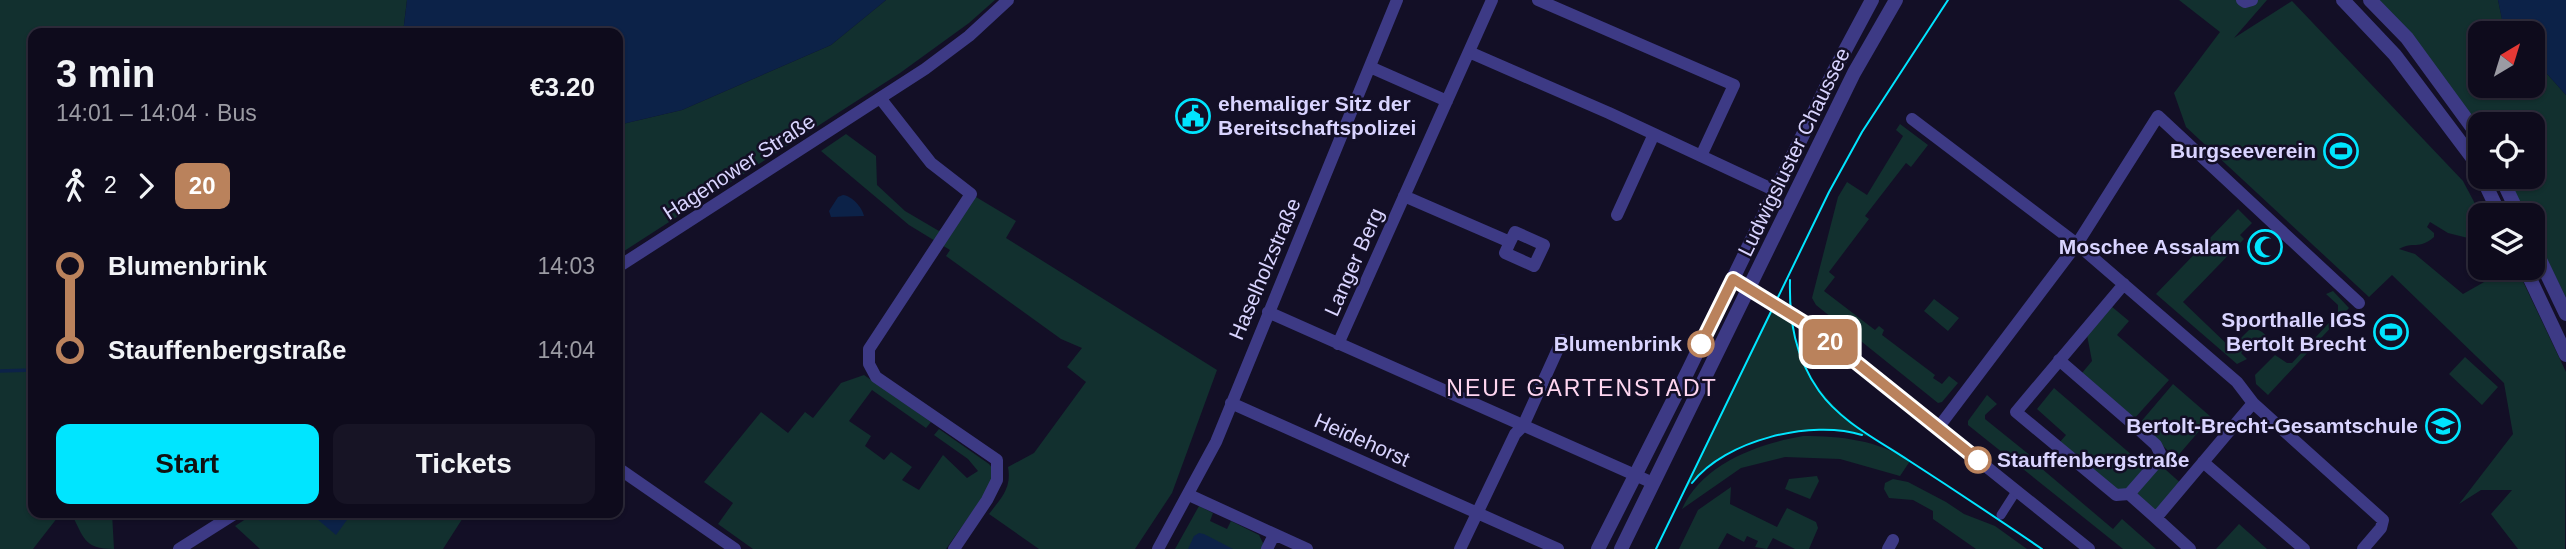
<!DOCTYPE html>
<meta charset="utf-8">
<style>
:root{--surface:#0e0b1c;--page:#171425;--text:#f1f3f6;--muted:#9b9ba3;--line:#2e2b3b;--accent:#00e5ff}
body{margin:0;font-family:Arial,sans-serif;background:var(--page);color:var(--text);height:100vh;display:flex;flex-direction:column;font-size:26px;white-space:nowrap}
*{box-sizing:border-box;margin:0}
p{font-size:23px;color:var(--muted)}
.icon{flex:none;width:38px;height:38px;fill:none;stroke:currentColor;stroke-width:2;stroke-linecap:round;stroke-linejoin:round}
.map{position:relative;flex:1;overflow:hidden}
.panel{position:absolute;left:28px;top:28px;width:595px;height:490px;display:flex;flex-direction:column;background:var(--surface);border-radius:14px;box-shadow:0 2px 5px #0004,0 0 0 2px var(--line)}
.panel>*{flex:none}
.badge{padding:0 14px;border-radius:10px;font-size:24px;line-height:46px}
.needle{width:46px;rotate:38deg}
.fabs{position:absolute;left:2468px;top:21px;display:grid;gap:14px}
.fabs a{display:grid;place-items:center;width:77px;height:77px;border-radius:14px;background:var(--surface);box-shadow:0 2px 5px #0004,0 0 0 2px var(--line);font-size:35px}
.map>.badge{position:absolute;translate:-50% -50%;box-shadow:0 0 0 4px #fff}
.legs{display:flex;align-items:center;gap:10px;height:77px;padding:0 28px;font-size:23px}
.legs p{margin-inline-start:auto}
.overview{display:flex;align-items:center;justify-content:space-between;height:119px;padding:0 28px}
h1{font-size:38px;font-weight:700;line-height:52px}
.primary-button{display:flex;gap:14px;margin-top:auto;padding:14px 28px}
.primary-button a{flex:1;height:80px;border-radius:14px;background:var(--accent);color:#111;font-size:28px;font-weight:700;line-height:80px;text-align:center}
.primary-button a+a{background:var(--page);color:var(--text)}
ul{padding:0 28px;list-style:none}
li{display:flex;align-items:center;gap:24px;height:84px;font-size:26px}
li i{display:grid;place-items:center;width:10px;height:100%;margin:0 9px;background:currentColor}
li i::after{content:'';width:18px;height:18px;margin:-9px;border:5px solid;border-radius:50%;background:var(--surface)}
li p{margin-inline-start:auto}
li:first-child i{background:linear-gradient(#0000 50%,currentColor 0)}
li:last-child i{background:linear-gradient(currentColor 50%,#0000 0)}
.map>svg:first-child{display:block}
.green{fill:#12302f}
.water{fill:#0c2248}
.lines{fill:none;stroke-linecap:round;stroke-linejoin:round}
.stream{stroke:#0c2248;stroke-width:3.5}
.pedestrian{stroke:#3d3a85;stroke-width:9}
.minor{stroke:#3d3a85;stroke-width:12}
.tertiary{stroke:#3d3a85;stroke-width:14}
.tram{stroke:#00e5ff;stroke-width:2}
.line-1-casing{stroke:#fff;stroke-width:16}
.line-1{stroke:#ba825c;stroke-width:10}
.stop-1-dot{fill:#fff;stroke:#ba825c;stroke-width:3.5}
.labels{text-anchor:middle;stroke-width:5;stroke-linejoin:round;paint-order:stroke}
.poi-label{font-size:21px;font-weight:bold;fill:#d9d4ff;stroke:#130f26;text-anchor:end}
.street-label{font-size:21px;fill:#d9d4ff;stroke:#130f26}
.stop-label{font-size:21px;font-weight:bold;fill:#d9d4ff;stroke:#130f26;text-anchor:end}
.neighbourhood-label{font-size:23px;letter-spacing:2px;fill:#ffd6f0;stroke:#130f26}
</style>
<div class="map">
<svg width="2566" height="549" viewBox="0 0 2566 549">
<rect width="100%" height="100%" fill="#130f26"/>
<path class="green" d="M 0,0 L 407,0 L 403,33 L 33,33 L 33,513 L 61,513 L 33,549 L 0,549 Z
M 886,0 L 995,0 L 969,23 L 900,73 L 618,255 L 618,125 L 682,110 L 831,45 Z
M 2179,0 L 2267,0 L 2234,38 L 2292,1 L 2463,181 L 2481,215 L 2480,241 L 2448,233 L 2430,222 L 2427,227 L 2434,233 L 2434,237 C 2419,250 2413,241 2399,249 L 2415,254 L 2463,294 L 2500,273 L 2498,268 L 2509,268 L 2512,273 L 2519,273 L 2566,372 L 2565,549 L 2518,549 L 2491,514 L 2512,490 L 2481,490 L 2459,504 L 2513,434 L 2504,383 L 2392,275 L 2369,297 L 2186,127 L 2174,93 L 2220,32 Z
M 2370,0 L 2498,0 L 2504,28 L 2509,33 L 2480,33 L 2480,86 L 2532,86 L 2532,57 L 2566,95 L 2566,298 L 2532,229 L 2532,215 L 2525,215 L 2506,177 L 2532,177 L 2532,124 L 2480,124 L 2480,138 Z
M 1900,124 L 1928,145 L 1911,167 L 1906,163 L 1865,216 L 1869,219 L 1829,272 L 1835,277 L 1824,291 L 1875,330 L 1879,326 L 1884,330 L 1882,335 L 1935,375 L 1933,378 L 1942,384 L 1949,376 L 1958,383 L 1942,402 L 1938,403 L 1816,305 L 1812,298 L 1838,197 L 1847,182 L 1867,195 L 1903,136 L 1896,130 Z
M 846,134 L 876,156 L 877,185 L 905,211 L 939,231 L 971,194 L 1016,221 L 1006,238 L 1217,370 L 1172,493 L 1135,549 L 1039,549 L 989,514 C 1001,498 1012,488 1008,467 L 1034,453 L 1086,382 L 1067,367 L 1082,348 L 1061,339 L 946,256 L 950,250 L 909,225 L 821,151 Z
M 2238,209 L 2252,223 L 2240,235 L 2244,239 L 2183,302 L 2231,348 L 2249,330 C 2257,328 2264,331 2267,338 L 2262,344 L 2255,338 L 2241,353 L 2247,359 L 2237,364 L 2156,294 Z
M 2333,291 L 2349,308 L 2268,395 L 2256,384 L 2255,375 L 2275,355 L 2287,363 L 2292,363 L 2338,313 L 2338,305 L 2326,294 Z
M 1934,299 L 1959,318 L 1948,331 L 1924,311 Z
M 1774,304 L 1790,314 C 1800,373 1825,405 1874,438 C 1814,420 1741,433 1696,477 C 1689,484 1684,492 1679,499 Z
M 2111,306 L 2129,321 L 2117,335 L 2169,380 L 2134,419 L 2082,373 L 2092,361 L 2087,335 Z
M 2465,357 L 2498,387 L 2482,405 L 2449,374 Z
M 864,375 L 931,422 L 926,428 L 872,390 L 849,421 L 871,436 L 865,446 L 884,460 L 891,452 L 912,467 L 902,480 L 919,490 L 943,455 L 967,478 L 978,471 L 968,459 L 934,435 L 939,429 L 989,464 L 995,472 L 992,484 L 946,549 L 753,549 L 718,524 L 733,503 L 704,482 L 761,412 L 788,433 L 805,412 L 813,418 L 841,383 Z
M 2173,384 L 2211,417 L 2176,458 L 2139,424 Z
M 2054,388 L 2147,468 L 2126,490 L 2117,491 L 2059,443 L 2066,435 L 2037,409 Z
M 1987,395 L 1997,404 L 1985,415 L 1985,419 L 2037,461 L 2040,457 L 2046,462 L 2041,468 L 2113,529 L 2122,519 L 2156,549 L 2123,549 L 1968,425 L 1968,421 Z
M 1803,436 C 1841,436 1877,440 1910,461 L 1900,476 L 1840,459 L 1785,457 L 1741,468 L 1682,509 C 1702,464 1757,444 1803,436 Z
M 2157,462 L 2184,486 L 2156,518 L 2129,494 Z
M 1817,476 L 1819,481 L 1810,499 L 1785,489 L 1789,479 Z
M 1893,479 L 1908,482 L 1946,502 L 1964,514 L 1995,526 L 2027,549 L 1976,549 L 1933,519 L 1933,511 L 1913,500 L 1889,498 L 1884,489 L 1885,483 Z
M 1731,487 L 1730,504 L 1777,527 L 1787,508 L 1816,522 L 1818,528 L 1809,549 L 1795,549 L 1773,538 L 1767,549 L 1755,547 L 1758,541 L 1747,536 L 1744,542 L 1727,533 L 1718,549 L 1679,549 L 1698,510 Z
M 1199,506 L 1213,513 L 1210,521 L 1227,529 L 1231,521 L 1259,535 L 1264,545 L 1262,549 L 1175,549 Z
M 71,513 L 112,513 L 114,549 C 83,549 84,537 71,513 Z
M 255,513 L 466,513 L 443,549 L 260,549 L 235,526 Z
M 2239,524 L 2267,549 L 2216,549 Z"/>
<path class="water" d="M 407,0 L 886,0 L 831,45 L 682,110 L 618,125 L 618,33 L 403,33 Z
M 2498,0 L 2566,0 L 2566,95 L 2532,57 L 2532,33 L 2509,33 L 2504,29 Z
M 843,195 C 852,196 862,207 864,216 L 831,217 L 829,211 L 838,197 Z
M 310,513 L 352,513 L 336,535 Z
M 1199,533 L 1204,534 L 1233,549 L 1188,549 L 1194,536 Z"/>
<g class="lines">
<path class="stream" d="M 399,33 L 404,30
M 0,371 L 33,370"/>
<path class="pedestrian" d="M 2001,515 L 2017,490"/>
<path class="minor" d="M 1538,0 L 1734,85 L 1701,156
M 2242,0 L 2245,2 L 2252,0
M 1469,52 L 1609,113 L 1776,191
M 1370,67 L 1447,101
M 880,98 L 931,163 L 971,194 L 869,349 L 869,364 L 876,377 L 997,460 L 997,480 L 987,500 L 954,549
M 1912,119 L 2077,244 L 2237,382 L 2253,403 L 2383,520 L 2381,528 L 2363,549
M 1404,196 L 1510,242 L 1505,253 L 1534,266 L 1544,245 L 1515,232 L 1510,242
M 1617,215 L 1654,134
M 618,267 L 925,69 L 969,36 L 1008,0
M 1733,279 L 1816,330 L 2089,549
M 1268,312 L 1653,483
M 1338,344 L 1492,0
M 2059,360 L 2134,425 L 2156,445 L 2160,453 L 2157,462 L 2129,494 L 2116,495 L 2016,412 L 2124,284
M 1231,403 L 1558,549
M 1938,428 L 2077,244 L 2158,116 L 2359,303
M 2203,462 L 2304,549
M 618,468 L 735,549
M 2129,494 L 2156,518 L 2253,403
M 1189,495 L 1307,549
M 2156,518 L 2190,549
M 179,549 L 236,513
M 1158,549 L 1216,442 L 1397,0
M 1267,549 L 1274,535
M 1460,549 L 1515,434 L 1523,426 L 1562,340
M 1888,549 L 1893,540"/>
<path class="tertiary" d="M 2343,0 L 2395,55 L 2474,160 L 2480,172
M 2370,0 L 2407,38 L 2480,138
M 2482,177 L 2500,215
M 2501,177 L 2519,215
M 2532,243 L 2566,314
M 2525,268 L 2566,355
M 1598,549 L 1688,371 L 1834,71 L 1872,0
M 1621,549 L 1854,73 L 1896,0"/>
<path class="tram" d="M 1790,280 C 1789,321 1795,357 1819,391 C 1841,422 1878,440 1908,460 C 1953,489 1998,519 2042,549
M 1692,483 C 1725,440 1812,419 1862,435
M 1656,549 L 1829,192 L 1862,132 L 1948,0"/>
</g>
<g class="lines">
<g class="line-1-casing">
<path id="line-1" d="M 1701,344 L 1733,279 L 1816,330 L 1978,460"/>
</g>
<use href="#line-1" class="line-1"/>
</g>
<defs>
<g id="civic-ring" transform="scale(1.75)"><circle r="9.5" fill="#130f26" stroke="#00e5ff" stroke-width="1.5"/><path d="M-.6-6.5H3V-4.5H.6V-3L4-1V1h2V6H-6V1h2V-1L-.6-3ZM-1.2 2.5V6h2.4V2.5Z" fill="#00e5ff"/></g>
<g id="stadium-ring" transform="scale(1.75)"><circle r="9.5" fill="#130f26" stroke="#00e5ff" stroke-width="1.5"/><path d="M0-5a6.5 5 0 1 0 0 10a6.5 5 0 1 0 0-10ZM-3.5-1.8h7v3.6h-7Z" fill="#00e5ff"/></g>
<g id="mosque-ring" transform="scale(1.75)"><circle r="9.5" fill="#130f26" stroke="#00e5ff" stroke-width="1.5"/><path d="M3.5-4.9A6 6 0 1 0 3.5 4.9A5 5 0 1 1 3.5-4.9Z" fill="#00e5ff"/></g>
<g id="school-ring" transform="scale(1.75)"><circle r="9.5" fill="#130f26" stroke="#00e5ff" stroke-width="1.5"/><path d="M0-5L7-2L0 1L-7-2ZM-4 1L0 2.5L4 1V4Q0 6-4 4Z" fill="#00e5ff"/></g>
</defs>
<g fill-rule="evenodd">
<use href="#civic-ring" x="1193" y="116"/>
<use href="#stadium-ring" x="2341" y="151"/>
<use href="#mosque-ring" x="2265" y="247"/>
<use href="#stadium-ring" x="2391" y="332"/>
<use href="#school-ring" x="2443" y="426"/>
</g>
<g class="stop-1-dot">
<circle cx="1701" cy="344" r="12"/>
<circle cx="1978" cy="460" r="12"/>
</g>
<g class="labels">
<g class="poi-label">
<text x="1218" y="111" text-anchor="start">ehemaliger Sitz der<tspan x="1218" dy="24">Bereitschaftspolizei</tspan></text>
<text x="2316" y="158">Burgseeverein</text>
<text x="2240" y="254">Moschee Assalam</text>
<text x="2366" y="327">Sporthalle IGS<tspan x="2366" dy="24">Bertolt Brecht</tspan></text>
<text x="2418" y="433">Bertolt-Brecht-Gesamtschule</text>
</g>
<g class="street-label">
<text transform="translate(1794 152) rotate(-64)" y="7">Ludwigsluster Chaussee</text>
<text transform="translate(739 167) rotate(-33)" y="7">Hagenower Straße</text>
<text transform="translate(1354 262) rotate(-66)" y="7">Langer Berg</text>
<text transform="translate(1265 269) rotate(-67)" y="7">Haselholzstraße</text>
<text transform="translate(1362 440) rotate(24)" y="7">Heidehorst</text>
</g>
<g class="stop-label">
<text x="1682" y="351">Blumenbrink</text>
<text x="1997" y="467" text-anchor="start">Stauffenbergstraße</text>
</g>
<g class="neighbourhood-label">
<text x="1582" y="396">NEUE GARTENSTADT</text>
</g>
</g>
</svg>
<div class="fabs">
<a><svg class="needle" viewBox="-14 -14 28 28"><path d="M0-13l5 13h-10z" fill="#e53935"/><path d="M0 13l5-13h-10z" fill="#9b9ba3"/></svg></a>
<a><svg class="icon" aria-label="locate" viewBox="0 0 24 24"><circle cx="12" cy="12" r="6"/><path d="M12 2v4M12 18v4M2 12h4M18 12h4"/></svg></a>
<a><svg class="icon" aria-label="layers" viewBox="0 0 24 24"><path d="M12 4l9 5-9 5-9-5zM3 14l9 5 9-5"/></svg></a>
</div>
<b class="badge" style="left:1830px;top:342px;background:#ba825c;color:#fff">20</b>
<section class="panel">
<div class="overview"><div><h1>3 min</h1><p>14:01 – 14:04 · Bus</p></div><b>€3.20</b></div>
<div class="legs"><svg class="icon" aria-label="walk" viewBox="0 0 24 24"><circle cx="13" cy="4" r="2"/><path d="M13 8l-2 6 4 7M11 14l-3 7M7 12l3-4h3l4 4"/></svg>2<svg class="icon" aria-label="forward" viewBox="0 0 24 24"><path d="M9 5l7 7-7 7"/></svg><b class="badge" style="background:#ba825c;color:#fff">20</b></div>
<ul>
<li><i style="color:#ba825c"></i><b>Blumenbrink</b><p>14:03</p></li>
<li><i style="color:#ba825c"></i><b>Stauffenbergstraße</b><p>14:04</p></li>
</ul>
<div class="primary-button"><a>Start</a><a>Tickets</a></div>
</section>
</div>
